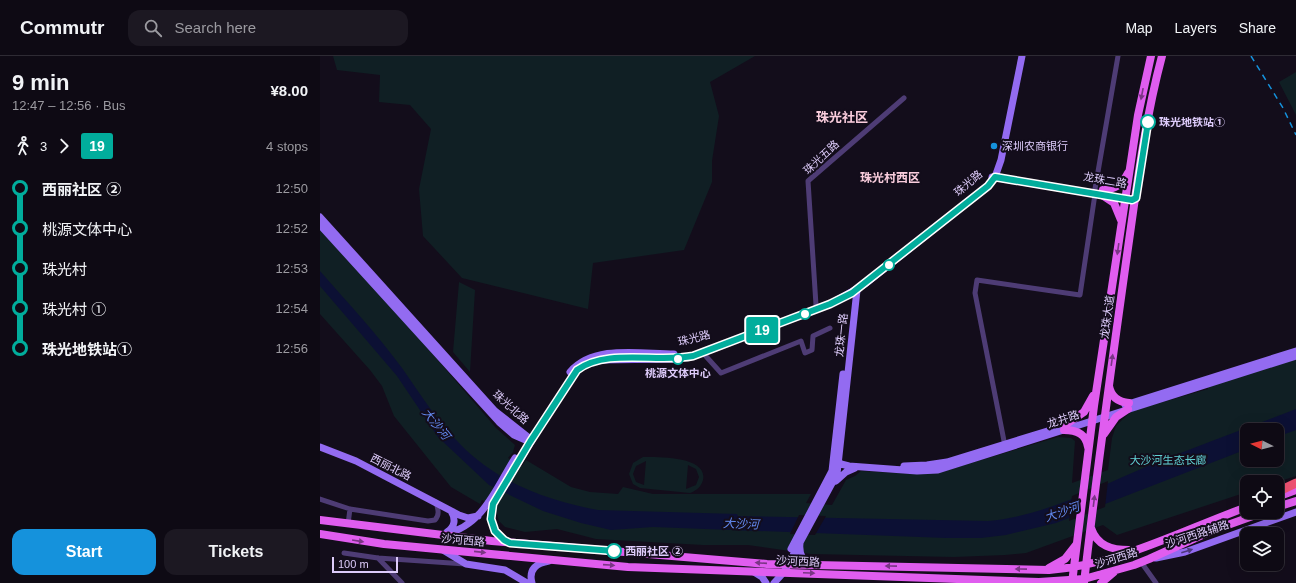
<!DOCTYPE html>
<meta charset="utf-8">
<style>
:root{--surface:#0e0a14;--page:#1c1822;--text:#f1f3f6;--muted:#9b9aa0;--line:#2e2b34;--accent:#1592dc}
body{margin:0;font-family:Helvetica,"Noto Sans SC",sans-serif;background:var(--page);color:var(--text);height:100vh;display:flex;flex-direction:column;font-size:15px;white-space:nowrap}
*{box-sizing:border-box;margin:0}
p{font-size:13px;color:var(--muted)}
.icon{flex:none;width:22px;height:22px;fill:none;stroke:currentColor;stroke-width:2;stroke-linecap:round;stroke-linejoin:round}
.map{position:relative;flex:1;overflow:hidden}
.side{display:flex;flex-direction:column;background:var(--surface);width:320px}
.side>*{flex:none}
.badge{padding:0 8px;border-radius:3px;font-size:14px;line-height:26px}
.needle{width:26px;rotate:276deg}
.tools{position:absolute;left:920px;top:367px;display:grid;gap:8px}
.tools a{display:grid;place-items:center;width:44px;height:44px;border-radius:8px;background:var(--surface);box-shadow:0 4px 16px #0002,0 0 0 1px var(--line);font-size:20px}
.scale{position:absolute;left:12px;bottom:10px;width:66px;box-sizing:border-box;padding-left:4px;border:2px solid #ddcbfa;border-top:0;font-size:11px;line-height:14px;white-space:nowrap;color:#ddcbfa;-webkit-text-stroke:3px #130d1b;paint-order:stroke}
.map>.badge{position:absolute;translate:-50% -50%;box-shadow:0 0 0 2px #fff}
.legs{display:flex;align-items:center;gap:6px;height:44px;padding:0 12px;font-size:13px}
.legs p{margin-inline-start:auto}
.head{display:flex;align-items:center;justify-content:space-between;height:68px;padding:0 12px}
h1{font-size:22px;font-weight:600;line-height:30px}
.action{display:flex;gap:8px;margin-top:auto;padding:8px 12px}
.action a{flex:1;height:46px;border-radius:12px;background:var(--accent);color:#fff;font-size:16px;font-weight:600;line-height:46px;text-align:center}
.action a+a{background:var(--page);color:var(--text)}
ul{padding:0 12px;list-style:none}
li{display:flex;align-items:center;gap:14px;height:40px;font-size:15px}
li i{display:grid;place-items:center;width:6px;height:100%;margin:0 5px;background:currentColor}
li i::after{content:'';width:10px;height:10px;margin:-5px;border:3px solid;border-radius:50%;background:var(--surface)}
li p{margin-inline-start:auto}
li:first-child i{background:linear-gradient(#0000 50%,currentColor 0)}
li:last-child i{background:linear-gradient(currentColor 50%,#0000 0)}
header{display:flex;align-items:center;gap:24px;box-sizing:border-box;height:56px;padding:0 20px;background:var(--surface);border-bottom:1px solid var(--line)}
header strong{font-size:19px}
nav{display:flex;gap:22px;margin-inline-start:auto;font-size:14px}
.search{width:280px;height:36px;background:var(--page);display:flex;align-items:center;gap:10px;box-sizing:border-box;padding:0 14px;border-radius:12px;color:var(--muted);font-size:15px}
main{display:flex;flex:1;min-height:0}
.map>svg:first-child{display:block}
.green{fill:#101f24;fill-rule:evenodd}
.water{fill:#0c1034}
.pier{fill:#130d1b}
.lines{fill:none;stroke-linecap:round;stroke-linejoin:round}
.street{stroke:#4e3c75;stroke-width:5}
.secondary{stroke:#936bf1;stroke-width:7}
.primary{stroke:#e05def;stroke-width:8}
.highway{stroke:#ee5272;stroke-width:9}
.rail{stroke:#1592dc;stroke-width:1.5;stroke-dasharray:6 5;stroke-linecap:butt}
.oneway{fill:#7a3585}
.oneway2{fill:#4d377b}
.line-1-casing{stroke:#fff;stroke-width:9}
.line-1{stroke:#01ad9c;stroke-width:6}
.stop-1-dot{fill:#fff;stroke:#01ad9c;stroke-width:2}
.poi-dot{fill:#1592dc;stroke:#130d1b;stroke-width:1.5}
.labels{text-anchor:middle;stroke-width:4;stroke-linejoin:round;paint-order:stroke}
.stop-label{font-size:11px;font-weight:bold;fill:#ddcbfa;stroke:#130d1b;text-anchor:start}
.poi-label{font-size:11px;fill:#ddcbfa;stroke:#130d1b;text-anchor:start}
.street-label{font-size:11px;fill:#ddcbfa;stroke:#130d1b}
.park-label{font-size:11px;fill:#60cfd2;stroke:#130d1b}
.neighbourhood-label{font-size:12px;font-weight:bold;fill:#facddd;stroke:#130d1b}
.water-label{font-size:12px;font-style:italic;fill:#6389f0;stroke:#130d1b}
.quarter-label{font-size:13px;font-weight:bold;fill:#facddd;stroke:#130d1b}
</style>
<header>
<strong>Commutr</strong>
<div class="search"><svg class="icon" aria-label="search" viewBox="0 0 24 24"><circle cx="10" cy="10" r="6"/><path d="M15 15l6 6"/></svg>Search here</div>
<nav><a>Map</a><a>Layers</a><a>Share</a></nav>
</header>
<main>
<section class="side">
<div class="head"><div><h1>9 min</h1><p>12:47 – 12:56 · Bus</p></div><b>¥8.00</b></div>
<div class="legs"><svg class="icon" aria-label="walk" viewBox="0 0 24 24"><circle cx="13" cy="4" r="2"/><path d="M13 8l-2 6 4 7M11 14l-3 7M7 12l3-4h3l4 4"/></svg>3<svg class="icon" aria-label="forward" viewBox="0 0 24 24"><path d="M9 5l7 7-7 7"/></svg><b class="badge" style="background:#01ad9c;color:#fff">19</b><p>4 stops</p></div>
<ul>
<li><i style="color:#01ad9c"></i><b>西丽社区 ②</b><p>12:50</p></li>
<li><i style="color:#01ad9c"></i><span>桃源文体中心</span><p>12:52</p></li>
<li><i style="color:#01ad9c"></i><span>珠光村</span><p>12:53</p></li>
<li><i style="color:#01ad9c"></i><span>珠光村 ①</span><p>12:54</p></li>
<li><i style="color:#01ad9c"></i><b>珠光地铁站①</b><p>12:56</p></li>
</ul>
<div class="action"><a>Start</a><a>Tickets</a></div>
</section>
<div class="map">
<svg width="976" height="527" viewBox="0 0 976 527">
<rect width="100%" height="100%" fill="#130d1b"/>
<path class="green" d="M 13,0 L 435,0 L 390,26 L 399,60 L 392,105 L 392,126 L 364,194 L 273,207 L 268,253 L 142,222 L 103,180 L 99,133 L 111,73 L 90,49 L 59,46 L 60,19 L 17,14 Z
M 976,16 L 976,59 L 959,26 Z
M 0,173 L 99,282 L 176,372 L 195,389 L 193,396 L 188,402 L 202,410 L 206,404 L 251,431 L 270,436 L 298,438 L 303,431 L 333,438 L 491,438 L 486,447 L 512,449 L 526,424 L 535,420 L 541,415 L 595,418 L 621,416 L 738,381 L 751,382 L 755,385 L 752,427 L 788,414 L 792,382 L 796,370 L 803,363 L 812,355 L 888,333 L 888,329 L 976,302 L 976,420 L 957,426 L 927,426 L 927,436 L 797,479 L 783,469 L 706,497 L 685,499 L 634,501 L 491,498 L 428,489 L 383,489 L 276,483 L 237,473 L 205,476 L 185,471 L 179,465 L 174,449 L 162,444 L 160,448 L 131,431 L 74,360 L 62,330 L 50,314 L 0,258 ZM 927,374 L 957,374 L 957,404 L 927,404 Z
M 139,226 L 155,234 L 150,316 L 133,296 Z
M 323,401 C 338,401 388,400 383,424 C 381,431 376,435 370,437 L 320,432 L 313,428 L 309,418 L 313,407 ZM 326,405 L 324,429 L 316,426 L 313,418 L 316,410 ZM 368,409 L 376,413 L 379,421 L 376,429 L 366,433 Z"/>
<path class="water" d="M 0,215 C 28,247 57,278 82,312 C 100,338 118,366 141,389 C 177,426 228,445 278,454 L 417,458 L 418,460 L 668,465 C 724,460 776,432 828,410 C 877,390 927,372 976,353 L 976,374 L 957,381 L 957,374 L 927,374 L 927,393 L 736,467 L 686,479 L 661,482 L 626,482 L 333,471 L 291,474 L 261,467 L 223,455 L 169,429 L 118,381 L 77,320 L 0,230 Z"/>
<path class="pier" d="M 788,425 L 785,451 L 749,465 L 752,440 Z
M 479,459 L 506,460 L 495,479 L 470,478 Z"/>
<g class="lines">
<path class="street" d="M 775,133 L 798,0
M 496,249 L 488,125 L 584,42
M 383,297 L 401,317 L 481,285 L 485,297 L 492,294 L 493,280 L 510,272
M 685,390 L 655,237 L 657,224 L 760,239 L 775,138
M 0,443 L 30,453 L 108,465 L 115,464 C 120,459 118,453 116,446
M 28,468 L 30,453
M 24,497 L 58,502 L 145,508
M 58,502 L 82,527
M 821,506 L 836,527"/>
<path class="secondary" d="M 672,121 L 812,144 L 816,142
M 0,161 L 175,355 L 208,381 L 210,386
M 0,169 L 179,366 L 194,379 L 210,386
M 250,316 C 274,288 321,298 354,298
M 805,349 L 976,295
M 0,391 L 36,405 L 139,459 L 148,462 L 158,460
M 515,402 L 521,408 L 529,410 L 597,415 L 618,414 L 976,300
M 584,410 L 607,409 L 627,406 L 734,373
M 516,425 L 526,416 L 535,412
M 127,476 C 135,471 136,463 131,455
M 125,478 C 163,470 176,432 195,402
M 188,486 C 173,480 168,462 173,448 L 220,371 L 257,314 L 264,309 L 278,304 L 353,303 L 373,300 L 510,248 L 545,228 L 668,130 L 675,121 L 681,104 L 702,0
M 480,487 C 479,496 482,505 491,508
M 471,493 L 512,415 L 523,318
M 123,494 L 146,508 L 185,514 L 207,527
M 836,502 L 865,496 L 976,456
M 434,516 L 442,521 L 446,527
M 212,527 C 208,513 217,507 229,505
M 454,527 L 464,516 L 517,418 L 537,234"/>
<path class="primary" d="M 783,134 C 795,133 802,129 808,117
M 782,139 L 794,147 L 801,164
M 789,330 C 791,341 798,346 809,347
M 745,369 L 764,356 L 773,340
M 744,374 C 757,374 766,378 768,391
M 784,378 L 796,361 L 808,353
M 957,441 L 976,434
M 957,451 L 976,445
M 0,464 L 172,485 L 447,508 L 729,514 C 798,509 863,474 927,451
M 771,472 C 777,490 792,494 809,494
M 0,478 L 64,488 L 308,511 L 719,526 L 764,523 L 814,509 L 829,503 L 891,475 L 944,456
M 729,512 L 745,503 L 756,489
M 752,527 L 774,350 L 818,59 L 831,0
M 764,527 C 776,420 791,313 806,206 C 816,137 824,67 842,0
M 781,527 L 794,516"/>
<path class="highway" d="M 957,436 L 976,427"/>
<path class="rail" d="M 931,0 L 963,52 L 976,79"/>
</g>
<defs><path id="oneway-solid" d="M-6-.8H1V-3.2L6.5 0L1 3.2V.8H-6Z"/></defs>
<g class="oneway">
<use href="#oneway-solid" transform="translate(822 38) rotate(101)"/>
<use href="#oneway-solid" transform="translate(798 193) rotate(98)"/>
<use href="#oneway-solid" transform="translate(792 304) rotate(-82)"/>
<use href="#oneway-solid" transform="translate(774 445) rotate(-83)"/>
<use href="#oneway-solid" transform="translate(38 485) rotate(9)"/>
<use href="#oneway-solid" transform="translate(160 496) rotate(6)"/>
<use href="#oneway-solid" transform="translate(441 507) rotate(-176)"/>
<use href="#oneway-solid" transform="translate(289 509) rotate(4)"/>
<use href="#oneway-solid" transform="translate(571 510) rotate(-179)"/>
<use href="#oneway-solid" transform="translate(701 513) rotate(-179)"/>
<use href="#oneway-solid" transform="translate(489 517) rotate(2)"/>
</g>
<use class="oneway2" href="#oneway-solid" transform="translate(867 495) rotate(-18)"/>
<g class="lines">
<g class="line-1-casing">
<path id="line-1" d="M 294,495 L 190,487 L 184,484 L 175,475 L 171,463 L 173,448 L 210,386 L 257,314 C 287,292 337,307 373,300 L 510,248 L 532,237 L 668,130 L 675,121 L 812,144 L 816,142 L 828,66"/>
</g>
<use href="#line-1" class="line-1"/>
</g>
<g class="stop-1-dot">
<circle cx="828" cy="66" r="7"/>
<circle cx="569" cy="209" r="5"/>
<circle cx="485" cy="258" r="5"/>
<circle cx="358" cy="303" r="5"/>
<circle cx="294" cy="495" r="7"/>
</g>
<circle class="poi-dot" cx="674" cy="90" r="4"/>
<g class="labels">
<g class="stop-label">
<text x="839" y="70">珠光地铁站①</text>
<text x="358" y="321" text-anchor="middle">桃源文体中心</text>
<text x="305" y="499">西丽社区 ②</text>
</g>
<g class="poi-label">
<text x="682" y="94">深圳农商银行</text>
</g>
<g class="street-label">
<text transform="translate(501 101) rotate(-43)" y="4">珠光五路</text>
<text transform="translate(785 124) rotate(10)" y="4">龙珠二路</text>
<text transform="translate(648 127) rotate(-40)" y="4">珠光路</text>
<text transform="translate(787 261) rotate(-82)" y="4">龙珠大道</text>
<text transform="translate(521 279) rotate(-84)" y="4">龙珠一路</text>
<text transform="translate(374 282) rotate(-14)" y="4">珠光路</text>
<text transform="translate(191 351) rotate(42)" y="4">珠光北路</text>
<text transform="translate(743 363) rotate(-18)" y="4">龙井路</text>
<text transform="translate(71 411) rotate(27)" y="4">西丽北路</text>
<text transform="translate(877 478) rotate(-18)" y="4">沙河西路辅路</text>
<text transform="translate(143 484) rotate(5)" y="4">沙河西路</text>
<text transform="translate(796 502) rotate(-17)" y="4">沙河西路</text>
<text transform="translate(478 505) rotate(3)" y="4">沙河西路</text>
</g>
<g class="park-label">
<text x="848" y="408">大沙河生态长廊</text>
</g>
<g class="neighbourhood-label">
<text x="570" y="126">珠光村西区</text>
</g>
<g class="water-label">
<text transform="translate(116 368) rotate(51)" y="4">大沙河</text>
<text transform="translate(742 456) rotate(-19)" y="4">大沙河</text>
<text transform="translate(421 468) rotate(2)" y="4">大沙河</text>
</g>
<g class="quarter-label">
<text x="522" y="66">珠光社区</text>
</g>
</g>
</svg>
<div class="tools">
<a><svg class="needle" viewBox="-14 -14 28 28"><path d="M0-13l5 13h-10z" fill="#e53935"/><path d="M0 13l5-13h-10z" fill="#9b9aa0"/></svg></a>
<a><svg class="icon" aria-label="locate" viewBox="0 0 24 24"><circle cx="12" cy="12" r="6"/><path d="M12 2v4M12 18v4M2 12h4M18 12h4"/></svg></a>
<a><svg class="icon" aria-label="layers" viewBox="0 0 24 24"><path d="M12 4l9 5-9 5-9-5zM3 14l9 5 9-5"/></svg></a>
</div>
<div class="scale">100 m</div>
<b class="badge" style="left:442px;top:274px;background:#01ad9c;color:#fff">19</b>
</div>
</main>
